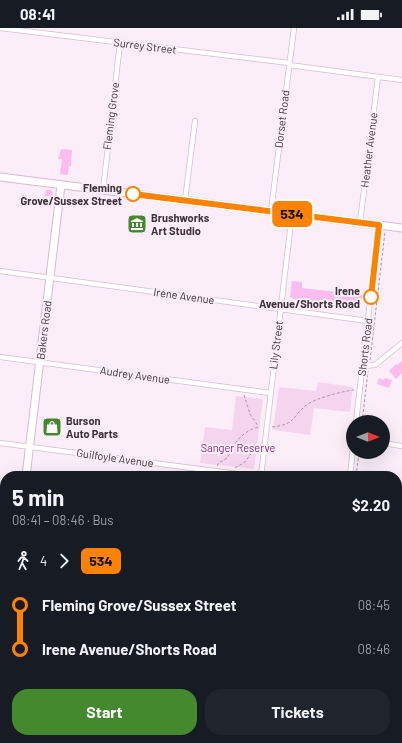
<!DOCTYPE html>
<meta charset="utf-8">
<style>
:root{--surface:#171b24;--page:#20242c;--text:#f1f3f6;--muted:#9ea1a6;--accent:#44892d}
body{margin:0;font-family:Barlow,sans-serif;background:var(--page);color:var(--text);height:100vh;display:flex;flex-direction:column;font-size:15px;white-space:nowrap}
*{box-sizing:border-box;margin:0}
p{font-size:13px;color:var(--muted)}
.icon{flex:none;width:22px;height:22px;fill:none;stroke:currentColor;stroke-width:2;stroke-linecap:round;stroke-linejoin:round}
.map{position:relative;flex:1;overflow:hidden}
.details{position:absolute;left:0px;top:443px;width:402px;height:272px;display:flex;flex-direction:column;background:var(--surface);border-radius:16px 16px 0 0;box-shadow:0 4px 16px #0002}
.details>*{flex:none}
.badge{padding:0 8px;border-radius:6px;font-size:14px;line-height:26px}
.needle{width:26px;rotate:90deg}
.controls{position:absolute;left:346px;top:387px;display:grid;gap:8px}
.controls a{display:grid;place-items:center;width:44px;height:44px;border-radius:50%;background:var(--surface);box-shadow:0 4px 16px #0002;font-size:20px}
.map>.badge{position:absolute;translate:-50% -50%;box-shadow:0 0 0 2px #fff}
.legs{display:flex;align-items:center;gap:6px;height:44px;padding:0 12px;font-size:13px}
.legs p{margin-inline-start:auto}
.overview{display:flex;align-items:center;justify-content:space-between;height:68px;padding:0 12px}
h1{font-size:22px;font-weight:700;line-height:30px}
.cta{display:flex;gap:8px;margin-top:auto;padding:8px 12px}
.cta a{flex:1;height:46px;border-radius:16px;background:var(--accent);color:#fff;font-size:16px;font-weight:700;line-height:46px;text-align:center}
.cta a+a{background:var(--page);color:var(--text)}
ul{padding:0 12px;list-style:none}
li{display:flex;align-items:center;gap:14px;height:44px;font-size:15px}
li i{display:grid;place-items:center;width:6px;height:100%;margin:0 5px;background:currentColor}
li i::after{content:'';width:10px;height:10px;margin:-5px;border:3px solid;border-radius:50%;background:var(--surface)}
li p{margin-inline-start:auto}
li:first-child i{background:linear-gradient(#0000 50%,currentColor 0)}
li:last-child i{background:linear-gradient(currentColor 50%,#0000 0)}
.status{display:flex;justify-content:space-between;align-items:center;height:28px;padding:0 20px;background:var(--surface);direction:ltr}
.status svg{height:11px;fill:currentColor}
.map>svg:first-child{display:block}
.green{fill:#f5d5ee}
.building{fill:#fcbcf0}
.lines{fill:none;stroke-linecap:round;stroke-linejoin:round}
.street-casing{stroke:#d9b9d2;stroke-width:6}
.secondary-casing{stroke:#d9b9d2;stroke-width:9}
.path{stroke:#a699a3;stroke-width:1;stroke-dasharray:3 2;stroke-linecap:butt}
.street{stroke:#fff;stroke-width:4.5}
.secondary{stroke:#fff;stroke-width:7}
.line-1-casing{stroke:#fff;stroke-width:9}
.line-1{stroke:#ff8200;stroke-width:6}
.stop-1-dot{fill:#fff;stroke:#ff8200;stroke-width:2}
.labels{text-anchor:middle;stroke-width:4;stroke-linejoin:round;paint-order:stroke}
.street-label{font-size:11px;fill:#3e323c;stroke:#fbeef8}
.stop-label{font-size:11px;font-weight:bold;fill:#3e323c;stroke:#fbeef8;text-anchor:end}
.poi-label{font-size:11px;font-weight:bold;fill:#3e323c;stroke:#fbeef8;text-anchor:start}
.park-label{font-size:11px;fill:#862c7a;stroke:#fbeef8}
</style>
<div class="status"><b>08:41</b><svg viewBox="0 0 49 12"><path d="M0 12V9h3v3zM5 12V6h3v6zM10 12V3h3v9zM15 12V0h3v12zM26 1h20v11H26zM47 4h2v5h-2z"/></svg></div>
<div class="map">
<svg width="402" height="715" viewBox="0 0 402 715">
<rect width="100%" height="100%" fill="#fbeef8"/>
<path class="green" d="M 318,354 L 353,359 L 350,384 L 314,380 L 310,407 L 273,402 L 279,359 L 316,363 Z
M 236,368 L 263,371 L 254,441 L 200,435 L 205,399 L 232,402 Z
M 166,443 L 198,448 L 165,448 Z
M 5,674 L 5,710 L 275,710 L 275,715 L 0,715 L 0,702 Z"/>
<path class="building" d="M 61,121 L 72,122 L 71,138 L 69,138 L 68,147 L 60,146 L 62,131 L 58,131 Z
M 46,162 L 51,162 L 53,165 L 53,168 L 45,168 Z
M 292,253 L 302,254 L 302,260 L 362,267 L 361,276 L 357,275 L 357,277 L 294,271 L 290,269 Z
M 402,333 L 402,345 L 396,351 L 389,343 L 396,336 L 397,337 Z
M 379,350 L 384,352 L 385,350 L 392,352 L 389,360 L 377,356 Z
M 0,456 L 5,457 L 5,473 L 0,472 Z
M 0,500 L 5,501 L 5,517 L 3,533 L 0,533 Z
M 130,710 L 139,710 L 138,715 L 129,715 Z"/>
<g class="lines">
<g class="street-casing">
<path id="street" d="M 0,0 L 289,35
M 289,37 L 402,52
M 103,162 L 120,15
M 185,172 L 195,93
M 271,183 L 294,0
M 360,194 L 378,49
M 0,243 L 368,293
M 0,329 L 270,365
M 363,338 L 375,337 L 402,315
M 356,394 L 379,197
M 0,415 L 253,448
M 383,415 L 402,418
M 261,448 L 292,186
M 350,448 L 353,421
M 397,503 L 402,503
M 397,590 L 402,590
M 397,678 L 402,678
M 314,715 L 315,710"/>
</g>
<g class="secondary-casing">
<path id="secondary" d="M 0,149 L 402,200
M 26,448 L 61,157
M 0,642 L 5,608"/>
</g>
<path class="path" d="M 370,332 L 385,204
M 244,367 L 250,386 L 258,398
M 362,394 L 368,343
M 272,399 C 298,396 291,388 308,376 C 317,370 343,363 354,362
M 217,438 C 219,433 223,433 227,430 C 230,426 232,420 235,416 C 240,408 250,400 260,399
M 235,440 L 245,434 L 253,423 L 258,421
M 356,448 L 359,424
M 249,710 L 260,715
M 145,715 L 147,710
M 321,715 L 321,710"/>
<use href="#street" class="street"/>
<use href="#secondary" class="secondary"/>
</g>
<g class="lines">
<g class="line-1-casing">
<path id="line-1" d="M 133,166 L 379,197 L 371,269"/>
</g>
<use href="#line-1" class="line-1"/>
</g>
<defs>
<g id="museum-square" transform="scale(1)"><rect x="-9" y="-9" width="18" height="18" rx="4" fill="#44892d" stroke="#fbeef8"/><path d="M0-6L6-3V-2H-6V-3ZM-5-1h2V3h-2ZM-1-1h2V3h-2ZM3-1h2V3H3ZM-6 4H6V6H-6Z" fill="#fff"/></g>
<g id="shop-square" transform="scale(1)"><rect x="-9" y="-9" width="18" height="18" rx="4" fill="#44892d" stroke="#fbeef8"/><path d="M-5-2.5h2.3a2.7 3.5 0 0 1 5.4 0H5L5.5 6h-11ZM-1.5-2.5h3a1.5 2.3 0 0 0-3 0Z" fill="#fff"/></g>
</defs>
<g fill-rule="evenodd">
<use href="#museum-square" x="137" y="196"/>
<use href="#shop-square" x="52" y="399"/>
</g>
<g class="stop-1-dot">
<circle cx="133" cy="166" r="7"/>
<circle cx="371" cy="269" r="7"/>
</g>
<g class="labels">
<g class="street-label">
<text transform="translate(145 18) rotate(7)" y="4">Surrey Street</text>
<text transform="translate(111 88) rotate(-83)" y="4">Fleming Grove</text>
<text transform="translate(282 91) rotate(-83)" y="4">Dorset Road</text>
<text transform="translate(369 122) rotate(-83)" y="4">Heather Avenue</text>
<text transform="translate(184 268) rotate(8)" y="4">Irene Avenue</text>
<text transform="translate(44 302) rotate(-83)" y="4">Bakers Road</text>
<text transform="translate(276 317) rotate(-83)" y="4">Lily Street</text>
<text transform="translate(365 319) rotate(-83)" y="4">Shorts Road</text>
<text transform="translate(135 347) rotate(8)" y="4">Audrey Avenue</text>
<text transform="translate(115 430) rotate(8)" y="4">Guilfoyle Avenue</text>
</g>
<g class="stop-label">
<text x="122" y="164">Fleming<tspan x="122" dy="13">Grove/Sussex Street</tspan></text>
<text x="360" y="267">Irene<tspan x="360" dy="13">Avenue/Shorts Road</tspan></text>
</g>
<g class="poi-label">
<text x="151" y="194">Brushworks<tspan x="151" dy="13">Art Studio</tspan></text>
<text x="66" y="397">Burson<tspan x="66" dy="13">Auto Parts</tspan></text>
</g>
<g class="park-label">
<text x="238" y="424">Sanger Reserve</text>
</g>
</g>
</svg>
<div class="controls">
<a><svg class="needle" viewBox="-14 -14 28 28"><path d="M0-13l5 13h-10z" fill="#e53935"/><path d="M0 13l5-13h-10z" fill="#9ea1a6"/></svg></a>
</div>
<b class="badge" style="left:292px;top:186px;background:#ff8200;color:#111">534</b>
<section class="details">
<div class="overview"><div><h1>5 min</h1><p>08:41 – 08:46 · Bus</p></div><b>$2.20</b></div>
<div class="legs"><svg class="icon" aria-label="walk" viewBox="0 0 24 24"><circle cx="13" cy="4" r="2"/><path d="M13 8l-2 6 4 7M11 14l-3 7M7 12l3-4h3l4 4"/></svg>4<svg class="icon" aria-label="forward" viewBox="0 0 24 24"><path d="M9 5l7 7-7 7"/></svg><b class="badge" style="background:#ff8200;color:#111">534</b></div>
<ul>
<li><i style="color:#ff8200"></i><b>Fleming Grove/Sussex Street</b><p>08:45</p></li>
<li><i style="color:#ff8200"></i><b>Irene Avenue/Shorts Road</b><p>08:46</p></li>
</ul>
<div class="cta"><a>Start</a><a>Tickets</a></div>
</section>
</div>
